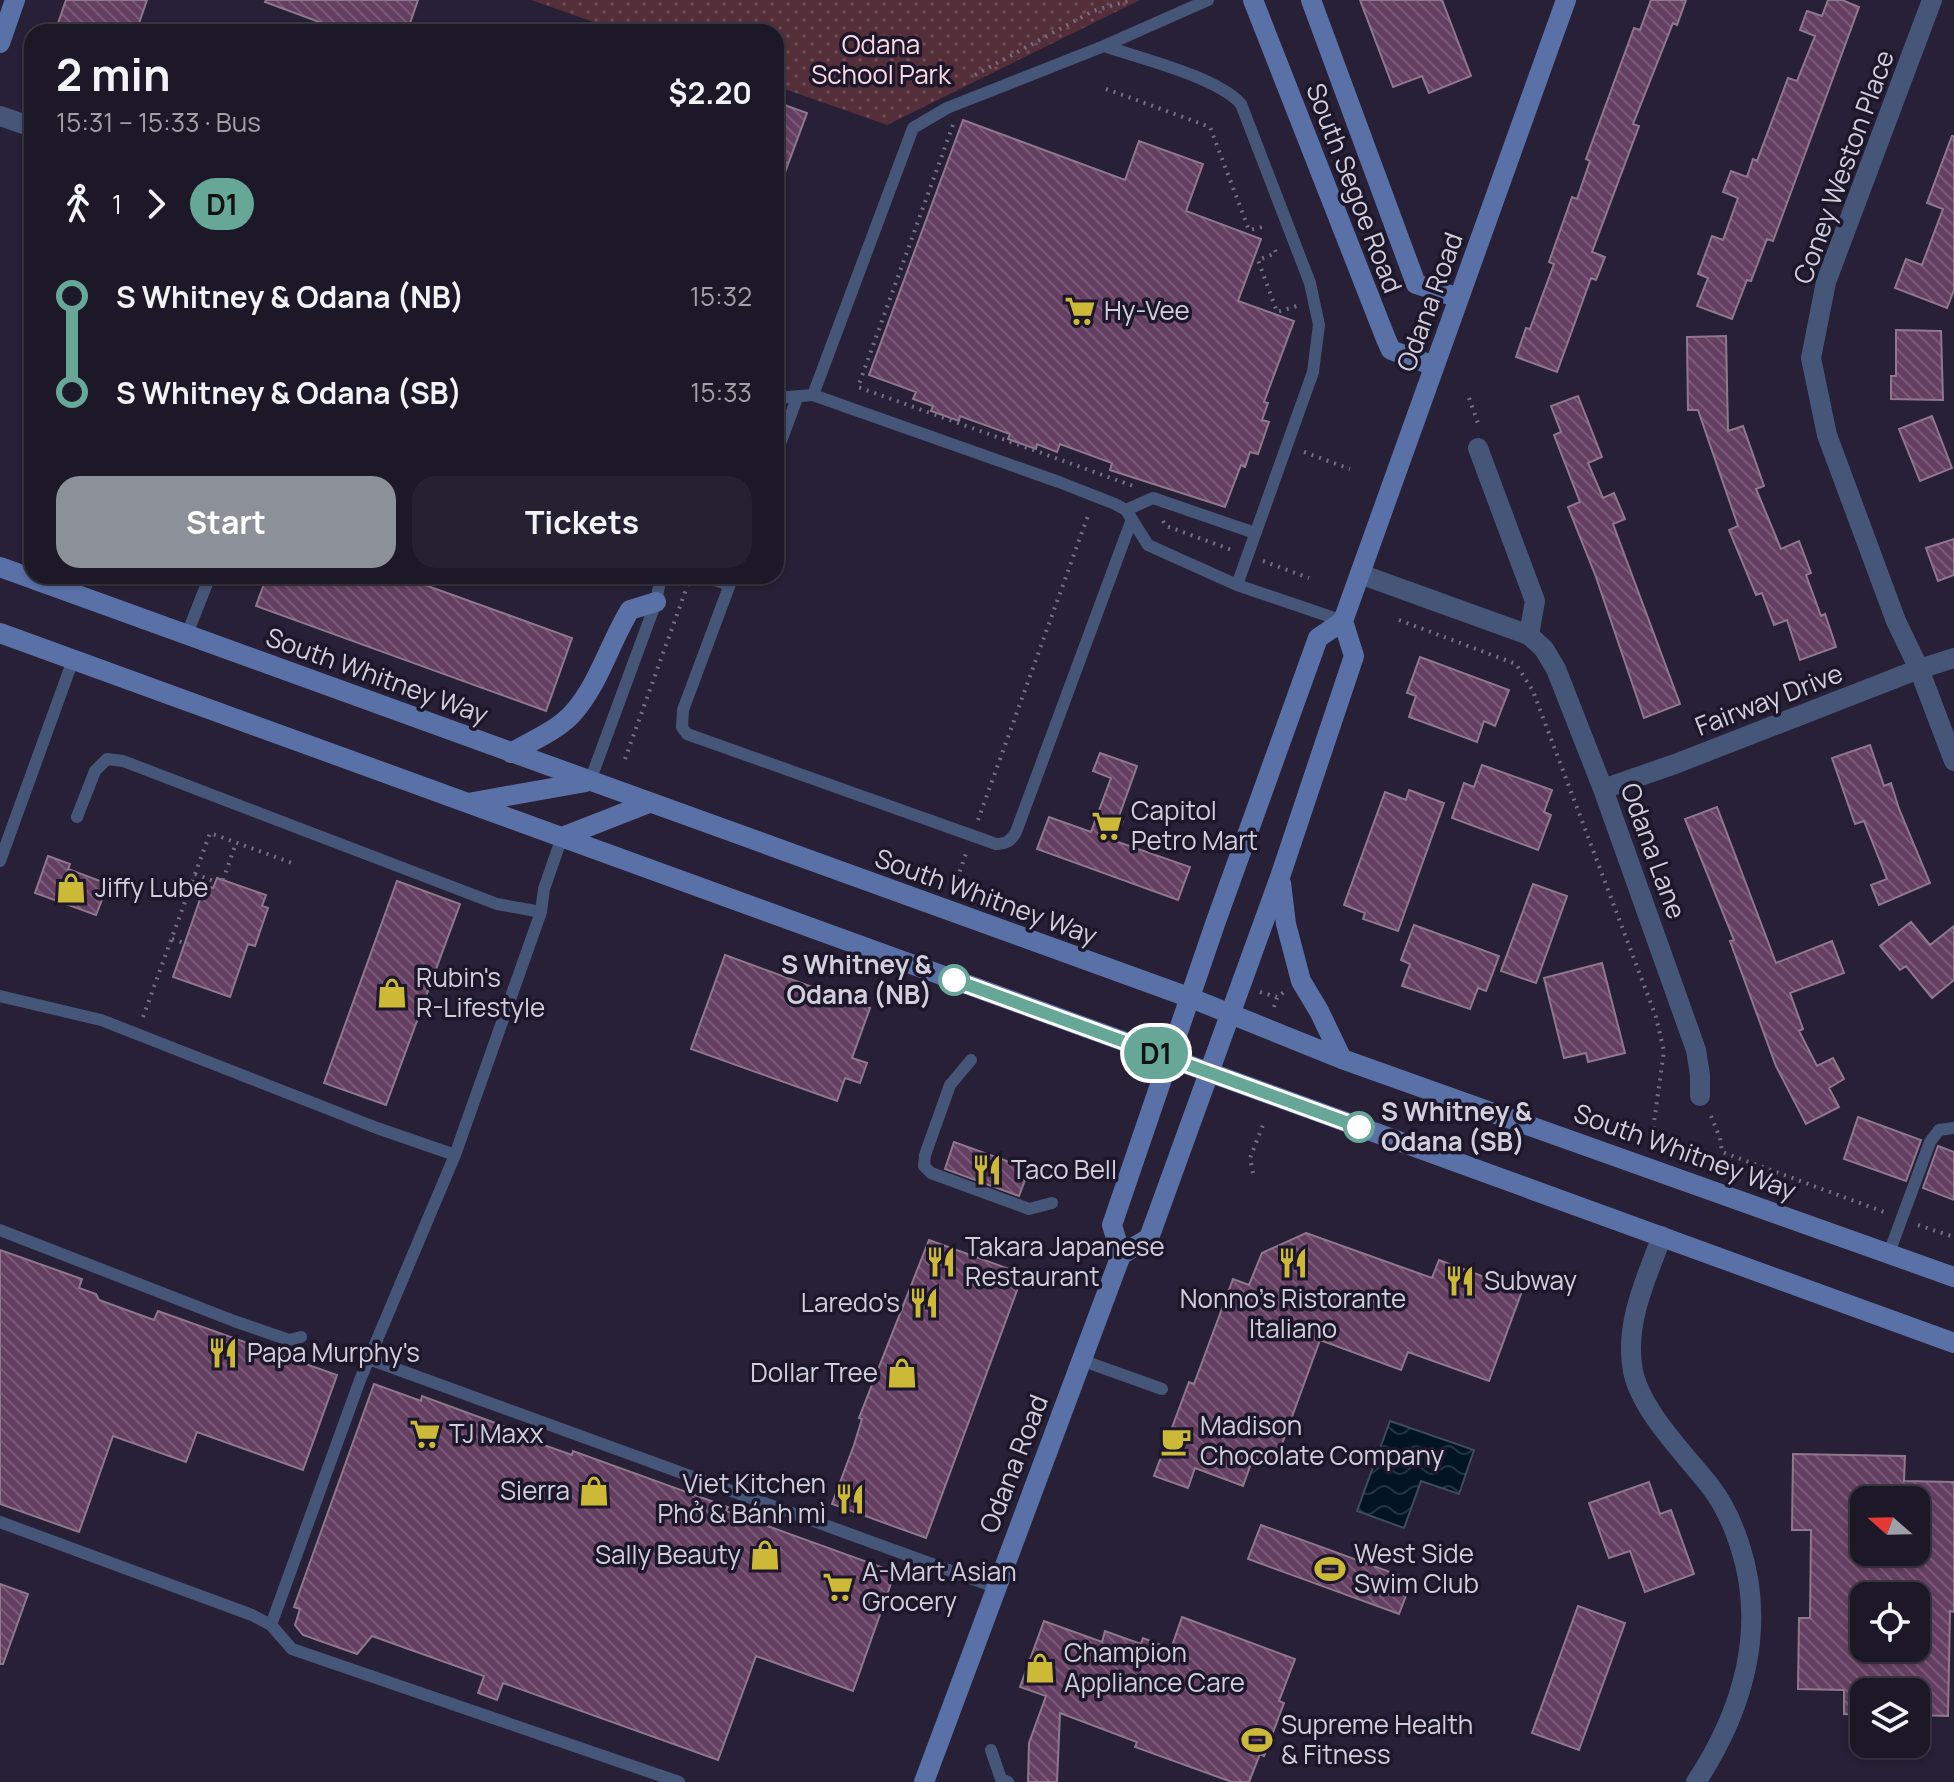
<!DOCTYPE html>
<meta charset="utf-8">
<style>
:root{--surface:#1d1828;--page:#252130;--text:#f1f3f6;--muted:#a0a0a8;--line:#3b3745;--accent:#8c9099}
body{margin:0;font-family:Manrope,sans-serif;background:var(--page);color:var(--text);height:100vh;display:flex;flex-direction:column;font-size:30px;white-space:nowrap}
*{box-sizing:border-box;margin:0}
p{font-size:26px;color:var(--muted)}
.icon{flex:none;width:44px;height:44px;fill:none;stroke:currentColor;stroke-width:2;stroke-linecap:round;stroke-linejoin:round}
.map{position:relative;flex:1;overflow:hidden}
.panel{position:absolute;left:24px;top:24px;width:760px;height:560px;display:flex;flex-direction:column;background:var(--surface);border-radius:24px;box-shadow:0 2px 6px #0004,0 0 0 2px var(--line)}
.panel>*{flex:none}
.badge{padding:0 16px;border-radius:26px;font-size:28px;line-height:52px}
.needle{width:52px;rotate:290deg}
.controls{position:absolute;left:1850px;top:1486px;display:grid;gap:16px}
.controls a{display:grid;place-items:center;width:80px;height:80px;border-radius:16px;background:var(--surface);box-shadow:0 2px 6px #0004,0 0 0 2px var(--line);font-size:40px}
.map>.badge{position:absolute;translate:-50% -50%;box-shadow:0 0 0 4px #fff}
.legs{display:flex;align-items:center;gap:12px;height:88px;padding:0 32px;font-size:26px}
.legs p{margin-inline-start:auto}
.headline{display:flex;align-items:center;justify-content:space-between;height:136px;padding:0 32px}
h1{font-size:44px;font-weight:700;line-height:60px}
.primary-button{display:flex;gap:16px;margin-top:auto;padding:16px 32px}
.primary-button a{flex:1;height:92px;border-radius:24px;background:var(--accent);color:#fff;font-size:32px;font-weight:700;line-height:92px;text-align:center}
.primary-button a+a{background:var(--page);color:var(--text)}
ul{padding:0 32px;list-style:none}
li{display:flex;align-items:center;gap:28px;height:96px;font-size:30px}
li i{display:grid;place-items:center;width:12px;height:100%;margin:0 10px;background:currentColor}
li i::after{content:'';width:20px;height:20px;margin:-10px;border:6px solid;border-radius:50%;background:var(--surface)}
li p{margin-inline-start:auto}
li:first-child i{background:linear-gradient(#0000 50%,currentColor 0)}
li:last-child i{background:linear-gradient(currentColor 50%,#0000 0)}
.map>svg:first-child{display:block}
.park{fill:url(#park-dots)}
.water{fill:url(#water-waves);stroke:#3f4c59;stroke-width:2}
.building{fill:url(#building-back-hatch);stroke:#8f788c;stroke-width:2;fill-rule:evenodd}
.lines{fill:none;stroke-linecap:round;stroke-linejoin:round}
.path{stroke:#746f81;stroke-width:4;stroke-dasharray:2 6;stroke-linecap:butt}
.lane{stroke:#465678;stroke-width:12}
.street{stroke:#465678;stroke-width:20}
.secondary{stroke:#5971a7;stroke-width:20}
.line-1-casing{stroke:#fff;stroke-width:18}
.line-1{stroke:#67a797;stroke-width:12}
.stop-1-dot{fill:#fff;stroke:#67a797;stroke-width:4}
.labels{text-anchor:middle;stroke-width:7;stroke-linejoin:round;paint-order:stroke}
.park-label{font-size:26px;fill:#fddae1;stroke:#1d172b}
.street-label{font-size:26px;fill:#d2cfdd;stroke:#1d172b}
.poi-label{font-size:26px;fill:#d2cfdd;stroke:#1d172b;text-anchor:start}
.stop-label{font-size:26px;font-weight:bold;fill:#d2cfdd;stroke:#1d172b;text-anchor:end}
</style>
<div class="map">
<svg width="1954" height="1782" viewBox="0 0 1954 1782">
<defs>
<pattern id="park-dots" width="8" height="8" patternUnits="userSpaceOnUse" patternTransform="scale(2)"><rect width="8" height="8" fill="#542f39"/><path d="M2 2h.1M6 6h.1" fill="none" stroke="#6c4c55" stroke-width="1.8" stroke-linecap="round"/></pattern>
<pattern id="water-waves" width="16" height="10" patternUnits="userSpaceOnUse" patternTransform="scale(2)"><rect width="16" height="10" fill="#001421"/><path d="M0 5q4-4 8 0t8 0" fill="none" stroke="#243541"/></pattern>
<pattern id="building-back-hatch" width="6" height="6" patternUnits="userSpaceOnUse" patternTransform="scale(2)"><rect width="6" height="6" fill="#643f61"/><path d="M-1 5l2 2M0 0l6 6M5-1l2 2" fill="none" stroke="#795a77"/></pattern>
</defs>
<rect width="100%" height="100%" fill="#272036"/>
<path class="park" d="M 531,0 L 1140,0 L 887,125 L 776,86 L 776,32 L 622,32 Z"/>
<path class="water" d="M 1390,1421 L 1474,1450 L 1459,1494 L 1421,1481 L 1404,1528 L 1357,1511 Z"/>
<path class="building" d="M 66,0 L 147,0 L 136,32 L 55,32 Z
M 266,0 L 418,0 L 407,32 L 318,32 L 322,23 L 265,2 Z
M 1360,0 L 1442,0 L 1471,76 L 1429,93 L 1422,76 L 1393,87 Z
M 1651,0 L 1686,0 L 1677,25 L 1673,23 L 1633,124 L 1639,126 L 1592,252 L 1605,257 L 1596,280 L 1591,278 L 1557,372 L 1516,357 L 1526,328 L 1530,329 L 1554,264 L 1549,262 L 1572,197 L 1577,199 L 1590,161 L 1586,159 L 1634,28 L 1640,30 Z
M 1828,0 L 1842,0 L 1859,7 L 1773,241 L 1767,239 L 1751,281 L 1747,280 L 1732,319 L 1697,306 L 1708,278 L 1698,274 L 1712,236 L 1723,240 L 1738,198 L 1723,192 L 1731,171 L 1747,177 L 1753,159 L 1757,161 L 1788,78 L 1797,81 L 1815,36 L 1800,30 L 1807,11 L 1822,16 Z
M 776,102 L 807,113 L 778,191 L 776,190 Z
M 963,120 L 1125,180 L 1139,141 L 1203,164 L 1186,211 L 1261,239 L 1238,301 L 1294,321 L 1264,402 L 1268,403 L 1262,420 L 1269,422 L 1258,454 L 1250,452 L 1245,467 L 1241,465 L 1225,507 L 1110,470 L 1112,463 L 1060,444 L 1057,452 L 1037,444 L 1036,449 L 1008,439 L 1010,434 L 960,416 L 959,421 L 931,411 L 933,406 L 913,399 L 916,392 L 869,375 Z
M 1952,136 L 1954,136 L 1954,290 L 1947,308 L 1895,288 L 1906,259 L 1922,265 L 1943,209 L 1927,203 Z
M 1896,330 L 1941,331 L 1943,400 L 1891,399 L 1891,376 L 1896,376 Z
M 1726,336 L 1728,431 L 1743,426 L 1764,486 L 1756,489 L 1781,549 L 1799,541 L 1811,573 L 1806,575 L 1821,616 L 1825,614 L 1836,647 L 1800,660 L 1787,620 L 1774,625 L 1762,593 L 1756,595 L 1729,530 L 1738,526 L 1698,410 L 1688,410 L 1687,337 Z
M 1578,396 L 1602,457 L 1588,463 L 1603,498 L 1614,493 L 1625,519 L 1613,524 L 1680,704 L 1644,718 L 1596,577 L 1568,507 L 1580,502 L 1554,435 L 1561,432 L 1551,406 Z
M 1932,416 L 1952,468 L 1920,481 L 1899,429 Z
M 1954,539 L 1954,575 L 1938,581 L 1926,548 Z
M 267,576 L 400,576 L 572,638 L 546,711 L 256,606 Z
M 1420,657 L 1509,690 L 1495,726 L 1484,721 L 1477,742 L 1409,717 L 1416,696 L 1407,693 Z
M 1870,745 L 1884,786 L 1891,783 L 1899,809 L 1930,883 L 1879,905 L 1871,885 L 1887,879 L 1864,821 L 1855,824 L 1832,758 Z
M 1100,753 L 1137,766 L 1118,819 L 1123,821 L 1115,841 L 1190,867 L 1178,900 L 1037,849 L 1049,817 L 1091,832 L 1111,778 L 1093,771 Z
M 1482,765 L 1552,790 L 1544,812 L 1551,815 L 1538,850 L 1452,818 L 1464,783 L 1474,787 Z
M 1409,790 L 1444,803 L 1398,931 L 1363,919 L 1365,913 L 1344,905 L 1385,792 L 1406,800 Z
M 1717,807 L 1776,963 L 1832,941 L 1844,973 L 1790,993 L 1803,1029 L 1799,1031 L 1817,1066 L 1833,1058 L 1844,1079 L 1829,1088 L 1839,1107 L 1806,1124 L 1776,1066 L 1730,941 L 1734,940 L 1685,819 Z
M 48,856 L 70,864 L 68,869 L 108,884 L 96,915 L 35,893 Z
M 217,878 L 266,895 L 262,906 L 268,908 L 255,946 L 248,944 L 230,997 L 173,977 L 205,885 L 213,888 Z
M 397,881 L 460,904 L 386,1105 L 324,1083 Z
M 1533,884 L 1567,896 L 1536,983 L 1501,971 Z
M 1911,922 L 1930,945 L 1954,926 L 1954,980 L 1932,998 L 1906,966 L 1900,970 L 1880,946 Z
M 1414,925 L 1499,956 L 1486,991 L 1478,988 L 1470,1009 L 1402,986 L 1410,964 L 1401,960 Z
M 725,955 L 870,1008 L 852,1058 L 867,1063 L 860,1083 L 845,1078 L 837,1101 L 691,1049 Z
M 1602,963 L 1625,1053 L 1588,1062 L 1586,1053 L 1564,1058 L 1544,978 Z
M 1858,1117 L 1921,1140 L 1906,1181 L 1844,1159 Z
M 954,1142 L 1029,1169 L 1019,1196 L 945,1169 Z
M 1938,1146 L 1954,1152 L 1954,1200 L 1923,1188 Z
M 1306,1233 L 1432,1278 L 1439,1260 L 1522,1291 L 1489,1381 L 1408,1352 L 1401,1370 L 1320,1340 L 1274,1466 L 1253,1458 L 1243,1486 L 1195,1468 L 1188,1488 L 1154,1476 L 1189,1382 L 1194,1384 L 1233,1279 L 1249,1285 L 1262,1253 Z
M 929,1240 L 1023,1274 L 926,1538 L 832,1504 L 854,1445 L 862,1419 L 859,1418 Z
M 0,1250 L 82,1279 L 79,1288 L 96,1294 L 99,1300 L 154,1320 L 158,1311 L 337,1375 L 303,1470 L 197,1432 L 186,1462 L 113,1436 L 79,1532 L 0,1504 Z
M 374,1384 L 421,1401 L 422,1396 L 509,1428 L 507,1432 L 572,1455 L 573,1451 L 728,1507 L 726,1511 L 895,1572 L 853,1691 L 756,1656 L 718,1760 L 503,1683 L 497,1700 L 478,1693 L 484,1676 L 372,1636 L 357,1654 L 303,1635 L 295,1625 L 300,1609 L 294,1607 Z
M 1793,1454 L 1905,1456 L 1904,1481 L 1954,1482 L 1954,1612 L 1950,1611 L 1948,1716 L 1916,1715 L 1916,1692 L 1864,1692 L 1864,1715 L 1844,1714 L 1844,1690 L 1798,1689 L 1799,1618 L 1810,1618 L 1811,1530 L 1792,1530 ZM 1864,1500 L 1916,1500 L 1916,1552 L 1864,1552 ZM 1864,1596 L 1916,1596 L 1916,1648 L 1864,1648 Z
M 1649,1482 L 1660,1514 L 1671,1510 L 1694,1574 L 1645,1592 L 1630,1551 L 1609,1558 L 1589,1503 Z
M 1261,1525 L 1412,1580 L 1399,1614 L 1248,1559 Z
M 0,1584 L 28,1594 L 3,1664 L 0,1664 Z
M 1578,1606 L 1625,1623 L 1579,1750 L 1532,1733 Z
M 1182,1617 L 1295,1659 L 1279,1701 L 1284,1703 L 1264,1756 L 1260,1754 L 1249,1782 L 1232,1782 L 1135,1747 L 1137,1742 L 1060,1713 L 1057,1782 L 1028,1782 L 1029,1743 L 1046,1696 L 1020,1687 L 1044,1621 L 1102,1642 L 1105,1631 L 1141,1644 L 1143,1638 L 1171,1649 Z"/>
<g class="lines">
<path class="path" d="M 975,75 L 1093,11 L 1131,0
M 1106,89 L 1210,127 L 1249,230 L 1267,226
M 953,125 L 858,387 L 1136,487
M 1275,250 L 1276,253 L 1258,260 L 1277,312 L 1297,306
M 1469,398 L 1479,426
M 1304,452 L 1350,469
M 1163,521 L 1166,526 L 1232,550
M 1263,561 L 1309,578
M 1399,620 L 1516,664 L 1533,691 L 1656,1017 L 1664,1051 L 1653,1129
M 625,759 L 688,584
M 978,820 L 1089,513
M 195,874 L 216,882
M 957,879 L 967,851
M 223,880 L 236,843
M 172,939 L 193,946
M 1260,992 L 1277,997
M 1274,1007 L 1277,997 L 1284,992
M 143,1017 L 210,833 L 292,863
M 1711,1116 L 1720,1138 L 1722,1152 L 1884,1212
M 1253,1173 L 1250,1158 L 1263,1125
M 1918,1225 L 1954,1237"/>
<path class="lane" d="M 1104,46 L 1208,0
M 776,398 L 813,395 L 1059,482 L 1115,504 L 1126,510 L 1148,545 L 1237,585 L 1313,372 L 1319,325 L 1310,283 L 1241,104 C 1217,77 1140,58 1104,46 L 947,108 L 913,128 L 813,395
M 776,455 L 797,398
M 1126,510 L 1153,498 L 1255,533
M 704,576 L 729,585
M 733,576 L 683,710 L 682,727 L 687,734 L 996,844 C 1006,844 1011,841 1016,832 L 1132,519
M 1237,585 L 1343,621
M 187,634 L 210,576
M 590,781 L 656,602 L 661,576
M 77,817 L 95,771 L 107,759 L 123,761 L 497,904 L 541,912
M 0,861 L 73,660
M 0,996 L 101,1020 L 377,1128 L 455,1155
M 971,1060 L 950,1085 L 925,1155 L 924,1166 L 931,1173 L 1029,1209 L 1052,1203
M 0,1230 L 234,1321 L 289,1340 L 301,1337
M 1889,1253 L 1930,1142 L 1939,1130 L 1954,1128
M 369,1359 L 995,1587
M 1081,1360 L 1162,1389
M 0,1522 L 252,1615 L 271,1625 L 292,1649 L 679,1782
M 271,1625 L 360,1380 L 455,1155 L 541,912 L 544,889 L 562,837
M 991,1750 L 1001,1779 L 1008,1782"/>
<path class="street" d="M 1932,0 L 1826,282 L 1811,358 L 1827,435 L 1896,621 L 1919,669 L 1954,761
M 0,116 L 32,127
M 1478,448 L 1535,601 L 1529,635
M 1360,574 L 1529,635 L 1544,649 L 1556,669 L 1603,789 L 1696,1050 L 1700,1075 L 1700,1096
M 1603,789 L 1675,764 L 1919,669 L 1954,658
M 1662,1236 C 1646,1279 1624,1324 1633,1371 C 1641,1411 1685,1454 1710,1486 C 1724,1504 1733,1524 1740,1546 C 1767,1629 1743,1711 1696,1782"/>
<path class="secondary" d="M 1253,0 L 1386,339 L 1391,350 L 1434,366
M 1311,0 L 1416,284 L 1459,298
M 0,43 L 15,0
M 0,567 L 1191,998 L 1342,1059 L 1954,1277
M 0,633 L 1954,1343
M 511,753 C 531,741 557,731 573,713 C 599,684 610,642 630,610 L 656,602
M 468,803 L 586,782
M 562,837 L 649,803
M 1281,883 L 1286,924 L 1301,981 L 1319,1011 L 1342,1059
M 1121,1255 L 1149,1238 L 1280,877 L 1354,656 L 1343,621
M 924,1782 L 1121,1255 L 1112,1225 L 1215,924 L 1318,638 L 1343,621 L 1566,0"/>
</g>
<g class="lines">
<g class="line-1-casing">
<path id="line-1" d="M 954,980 L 1359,1127"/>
</g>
<use href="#line-1" class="line-1"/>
</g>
<defs>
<g id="supermarket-bare" transform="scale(2.4)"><path d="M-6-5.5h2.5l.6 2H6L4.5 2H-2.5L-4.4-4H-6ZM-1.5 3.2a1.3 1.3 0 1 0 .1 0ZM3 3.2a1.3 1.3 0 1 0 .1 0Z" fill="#ccb938" stroke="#1d172b" stroke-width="2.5" paint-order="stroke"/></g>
<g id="shop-bare" transform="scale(2.4)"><path d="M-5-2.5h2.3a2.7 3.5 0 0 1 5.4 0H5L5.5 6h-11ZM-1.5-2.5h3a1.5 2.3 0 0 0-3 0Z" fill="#ccb938" stroke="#1d172b" stroke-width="2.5" paint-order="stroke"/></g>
<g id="restaurant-bare" transform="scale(2.4)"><path d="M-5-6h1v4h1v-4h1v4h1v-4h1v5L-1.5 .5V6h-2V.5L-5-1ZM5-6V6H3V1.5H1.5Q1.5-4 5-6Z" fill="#ccb938" stroke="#1d172b" stroke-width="2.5" paint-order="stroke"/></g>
<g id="cafe-bare" transform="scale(2.4)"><path d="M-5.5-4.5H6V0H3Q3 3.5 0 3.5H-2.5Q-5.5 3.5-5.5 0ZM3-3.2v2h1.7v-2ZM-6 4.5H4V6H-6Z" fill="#ccb938" stroke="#1d172b" stroke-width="2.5" paint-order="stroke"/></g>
<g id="stadium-bare" transform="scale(2.4)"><path d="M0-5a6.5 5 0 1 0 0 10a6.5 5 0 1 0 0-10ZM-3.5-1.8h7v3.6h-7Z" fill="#ccb938" stroke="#1d172b" stroke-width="2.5" paint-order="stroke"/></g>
</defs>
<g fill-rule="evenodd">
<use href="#supermarket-bare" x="1080" y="311"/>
<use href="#supermarket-bare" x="1107" y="826"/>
<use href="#shop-bare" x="71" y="888"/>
<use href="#shop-bare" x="392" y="993"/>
<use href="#restaurant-bare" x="987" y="1170"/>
<use href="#restaurant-bare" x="941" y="1262"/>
<use href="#restaurant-bare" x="1293" y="1263"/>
<use href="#restaurant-bare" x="1460" y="1281"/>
<use href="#restaurant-bare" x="924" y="1303"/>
<use href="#restaurant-bare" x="223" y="1353"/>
<use href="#shop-bare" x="902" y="1373"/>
<use href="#supermarket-bare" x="425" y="1434"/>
<use href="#cafe-bare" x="1176" y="1441"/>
<use href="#shop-bare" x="594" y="1491"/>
<use href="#restaurant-bare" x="850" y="1499"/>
<use href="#shop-bare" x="765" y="1555"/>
<use href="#stadium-bare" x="1330" y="1569"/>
<use href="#supermarket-bare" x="838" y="1587"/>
<use href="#shop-bare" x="1040" y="1668"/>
<use href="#stadium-bare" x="1257" y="1740"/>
</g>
<g class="stop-1-dot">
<circle cx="954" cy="980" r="14"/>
<circle cx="1359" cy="1127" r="14"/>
</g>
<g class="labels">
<g class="park-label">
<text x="881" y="54">Odana<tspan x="881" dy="30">School Park</tspan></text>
</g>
<g class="street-label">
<text transform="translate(1844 167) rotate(-70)" y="9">Coney Weston Place</text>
<text transform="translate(1354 188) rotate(69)" y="9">South Segoe Road</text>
<text transform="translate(1430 302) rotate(-70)" y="9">Odana Road</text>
<text transform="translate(377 676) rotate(20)" y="9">South Whitney Way</text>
<text transform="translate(1769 700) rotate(-21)" y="9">Fairway Drive</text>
<text transform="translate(1653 851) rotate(70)" y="9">Odana Lane</text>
<text transform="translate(986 897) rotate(20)" y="9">South Whitney Way</text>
<text transform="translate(1685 1152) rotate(20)" y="9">South Whitney Way</text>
<text transform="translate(1014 1464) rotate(-69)" y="9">Odana Road</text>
</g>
<g class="poi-label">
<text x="1104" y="320">Hy-Vee</text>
<text x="1131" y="820">Capitol<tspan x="1131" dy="30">Petro Mart</tspan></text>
<text x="95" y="897">Jiffy Lube</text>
<text x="416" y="987">Rubin's<tspan x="416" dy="30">R-Lifestyle</tspan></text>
<text x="1011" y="1179">Taco Bell</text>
<text x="965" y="1256">Takara Japanese<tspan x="965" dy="30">Restaurant</tspan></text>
<text x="1484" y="1290">Subway</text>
<text x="1293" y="1308" text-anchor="middle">Nonno's Ristorante<tspan x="1293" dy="30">Italiano</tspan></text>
<text x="900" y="1312" text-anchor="end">Laredo's</text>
<text x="247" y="1362">Papa Murphy's</text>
<text x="878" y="1382" text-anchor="end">Dollar Tree</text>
<text x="1200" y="1435">Madison<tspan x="1200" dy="30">Chocolate Company</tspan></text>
<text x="449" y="1443">TJ Maxx</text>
<text x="826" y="1493" text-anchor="end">Viet Kitchen<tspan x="826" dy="30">Phở &amp; Bánh mì</tspan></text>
<text x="570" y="1500" text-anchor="end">Sierra</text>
<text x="1354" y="1563">West Side<tspan x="1354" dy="30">Swim Club</tspan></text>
<text x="741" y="1564" text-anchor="end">Sally Beauty</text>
<text x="862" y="1581">A-Mart Asian<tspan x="862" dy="30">Grocery</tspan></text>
<text x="1064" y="1662">Champion<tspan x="1064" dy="30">Appliance Care</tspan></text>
<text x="1281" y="1734">Supreme Health<tspan x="1281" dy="30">&amp; Fitness</tspan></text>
</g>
<g class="stop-label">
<text x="932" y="974">S Whitney &amp;<tspan x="932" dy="30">Odana (NB)</tspan></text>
<text x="1381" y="1121" text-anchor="start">S Whitney &amp;<tspan x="1381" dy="30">Odana (SB)</tspan></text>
</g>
</g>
</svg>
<div class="controls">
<a><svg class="needle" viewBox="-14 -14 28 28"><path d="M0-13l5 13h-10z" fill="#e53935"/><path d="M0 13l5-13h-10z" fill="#a0a0a8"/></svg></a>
<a><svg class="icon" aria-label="locate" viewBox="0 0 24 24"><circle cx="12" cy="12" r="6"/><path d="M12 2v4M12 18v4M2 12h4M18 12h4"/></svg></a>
<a><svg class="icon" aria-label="layers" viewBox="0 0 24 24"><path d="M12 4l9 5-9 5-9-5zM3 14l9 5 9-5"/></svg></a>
</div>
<b class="badge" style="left:1156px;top:1053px;background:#67a797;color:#111">D1</b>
<section class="panel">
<div class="headline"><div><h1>2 min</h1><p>15:31 – 15:33 · Bus</p></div><b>$2.20</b></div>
<div class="legs"><svg class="icon" aria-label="walk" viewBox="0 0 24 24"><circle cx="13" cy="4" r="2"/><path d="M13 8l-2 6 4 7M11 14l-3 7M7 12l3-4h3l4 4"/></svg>1<svg class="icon" aria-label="forward" viewBox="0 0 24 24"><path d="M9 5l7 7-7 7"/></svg><b class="badge" style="background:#67a797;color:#111">D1</b></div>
<ul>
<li><i style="color:#67a797"></i><b>S Whitney &amp; Odana (NB)</b><p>15:32</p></li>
<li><i style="color:#67a797"></i><b>S Whitney &amp; Odana (SB)</b><p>15:33</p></li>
</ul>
<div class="primary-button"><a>Start</a><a>Tickets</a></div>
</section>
</div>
